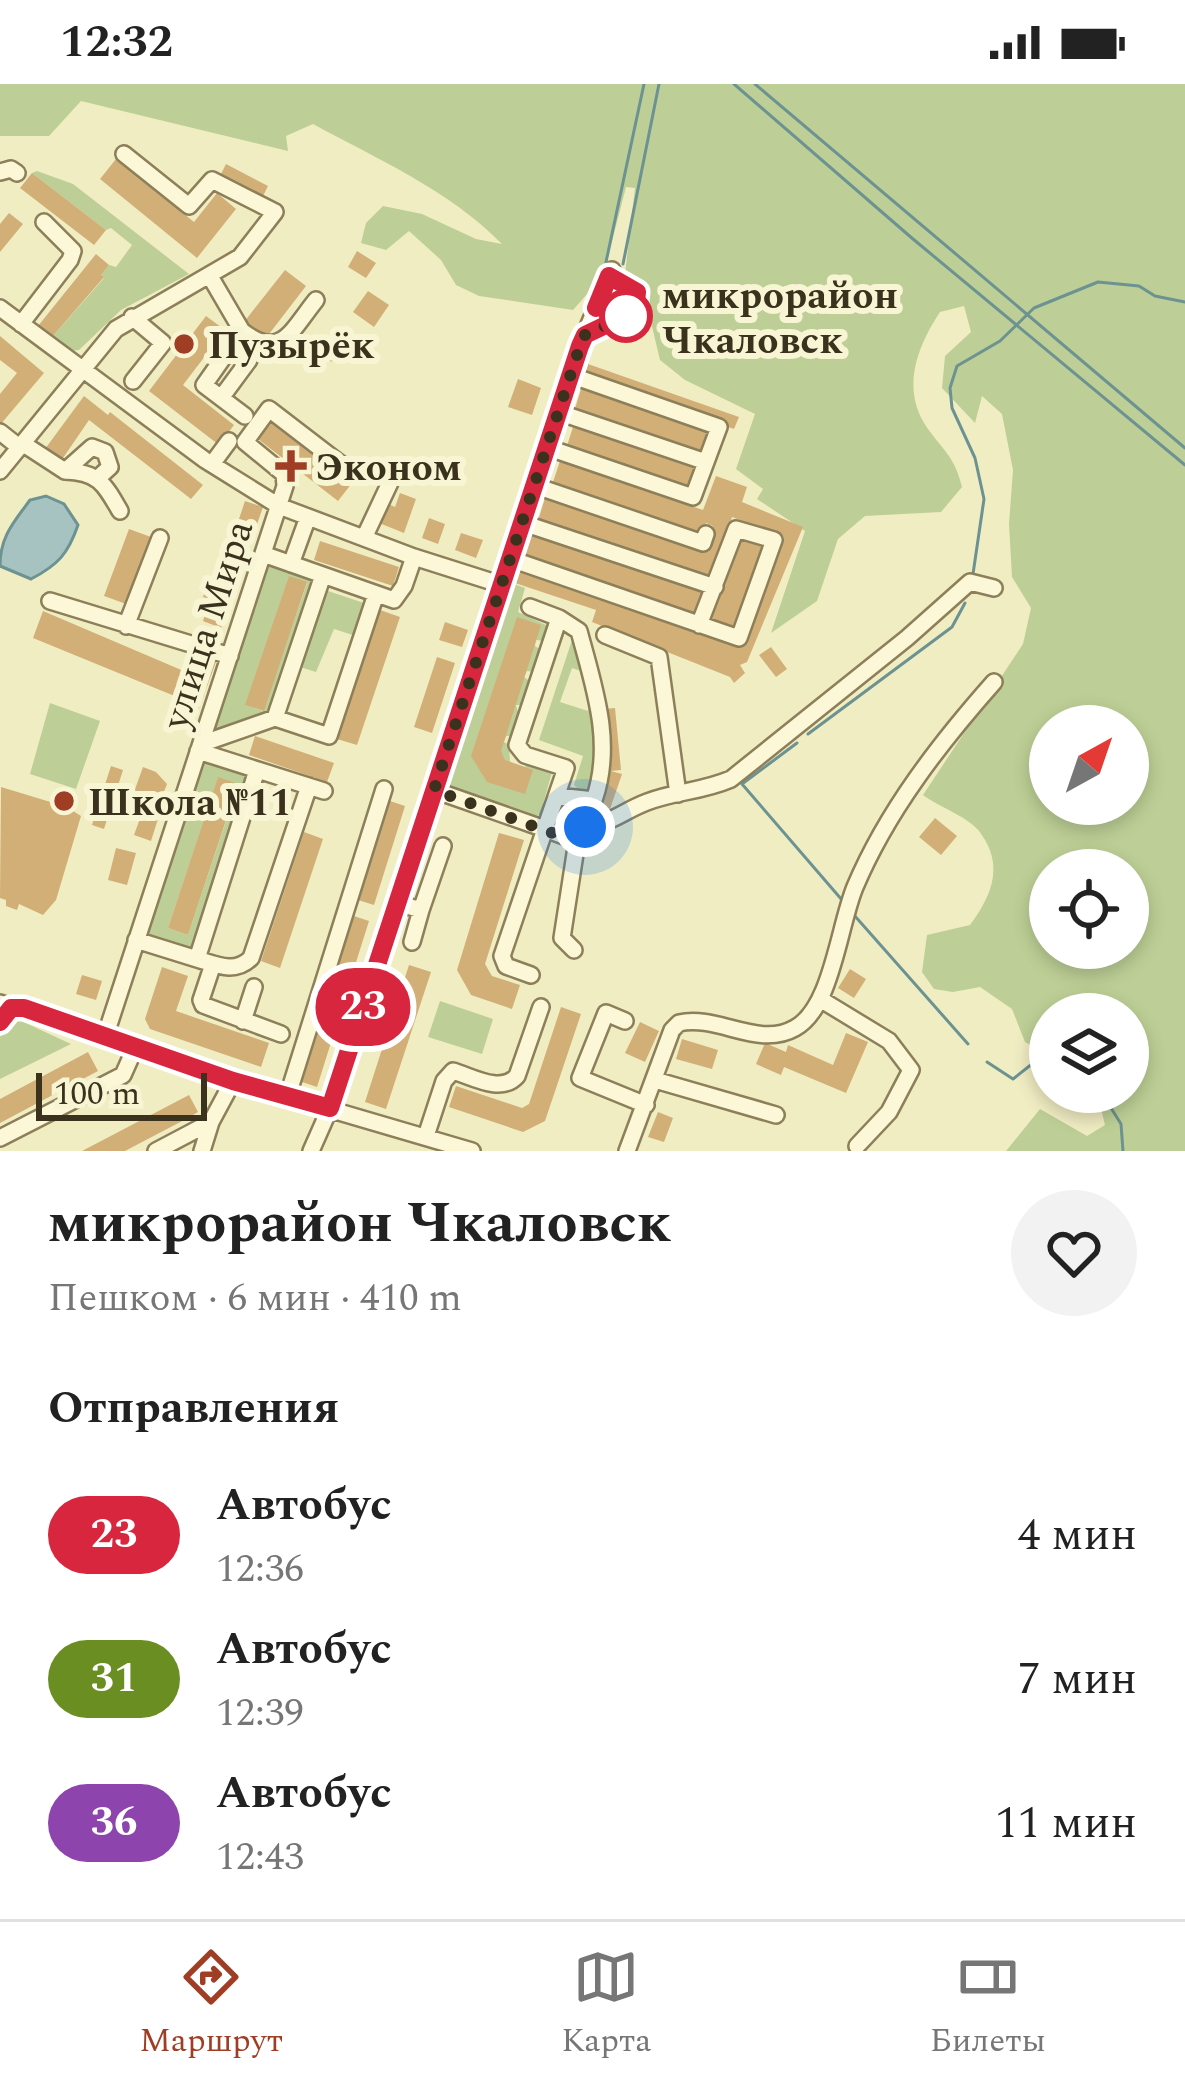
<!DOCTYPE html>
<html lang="ru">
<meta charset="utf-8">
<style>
:root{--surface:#fff;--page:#f2f2f2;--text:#222;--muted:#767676;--line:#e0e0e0;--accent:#9f3e25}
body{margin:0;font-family:Spectral,serif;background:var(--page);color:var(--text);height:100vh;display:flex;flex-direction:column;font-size:45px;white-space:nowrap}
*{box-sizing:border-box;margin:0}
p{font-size:39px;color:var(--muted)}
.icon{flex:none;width:66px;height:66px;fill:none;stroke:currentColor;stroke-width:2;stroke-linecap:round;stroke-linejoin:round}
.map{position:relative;height:1067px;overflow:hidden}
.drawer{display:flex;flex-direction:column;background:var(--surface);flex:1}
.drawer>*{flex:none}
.badge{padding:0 24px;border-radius:39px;font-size:42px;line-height:78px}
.needle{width:78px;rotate:40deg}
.controls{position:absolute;left:1029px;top:621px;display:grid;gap:24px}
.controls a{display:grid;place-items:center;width:120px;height:120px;border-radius:50%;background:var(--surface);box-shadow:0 6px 18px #0003;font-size:60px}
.scale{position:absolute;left:36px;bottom:30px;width:171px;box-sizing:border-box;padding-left:12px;border:6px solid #3b321e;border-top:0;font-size:33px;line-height:42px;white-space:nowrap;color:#3b321e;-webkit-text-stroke:9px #f7f5d3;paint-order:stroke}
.you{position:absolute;width:60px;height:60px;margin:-30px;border:9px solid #fff;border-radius:50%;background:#1a73e8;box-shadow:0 0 0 18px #1a73e833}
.map>.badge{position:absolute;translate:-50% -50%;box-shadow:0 0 0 6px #fff}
h2{padding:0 48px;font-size:45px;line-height:108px}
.round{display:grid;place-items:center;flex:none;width:126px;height:126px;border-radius:63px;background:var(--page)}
.summary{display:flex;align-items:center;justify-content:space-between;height:204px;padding:0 48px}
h1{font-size:57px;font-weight:700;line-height:90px}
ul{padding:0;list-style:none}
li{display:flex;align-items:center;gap:36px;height:144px;padding:0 48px}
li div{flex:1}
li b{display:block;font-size:45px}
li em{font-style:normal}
li .badge{min-width:132px;font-weight:700;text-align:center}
.status{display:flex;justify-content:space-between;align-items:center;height:84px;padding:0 60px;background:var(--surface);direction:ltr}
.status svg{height:33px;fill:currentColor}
.dock{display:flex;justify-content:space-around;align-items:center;height:168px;border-top:3px solid var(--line);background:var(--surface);font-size:33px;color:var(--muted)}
.dock a{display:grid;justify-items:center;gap:6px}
.dock .selected{color:var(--accent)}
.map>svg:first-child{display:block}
.green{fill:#bdcf96;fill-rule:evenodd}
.water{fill:#a6c3c1;stroke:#6c9291;stroke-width:3}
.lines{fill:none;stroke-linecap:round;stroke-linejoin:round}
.stream{stroke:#6c9291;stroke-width:3}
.building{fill:#d1af77}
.minor-casing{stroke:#8c7f59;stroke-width:20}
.minor{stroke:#fbf7d7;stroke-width:15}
.line-casing{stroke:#fff;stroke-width:27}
.line{stroke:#d7263d;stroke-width:18}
.walk{stroke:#3b321e;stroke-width:12;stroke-dasharray:0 21.6}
.stop-dot{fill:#fff;stroke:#d7263d;stroke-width:6}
.poi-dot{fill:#9f3e25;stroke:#f7f5d3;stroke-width:4.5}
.labels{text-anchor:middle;stroke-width:12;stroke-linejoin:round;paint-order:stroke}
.stop-label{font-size:39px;font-weight:bold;fill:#3b321e;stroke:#f7f5d3;text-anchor:start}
.poi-label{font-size:39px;font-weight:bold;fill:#3b321e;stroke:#f7f5d3;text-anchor:start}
.street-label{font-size:39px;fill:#3b321e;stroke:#f7f5d3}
</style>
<div class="status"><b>12:32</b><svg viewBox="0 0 49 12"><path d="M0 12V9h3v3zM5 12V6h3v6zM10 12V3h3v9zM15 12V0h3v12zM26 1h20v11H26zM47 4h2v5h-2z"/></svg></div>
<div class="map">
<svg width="1185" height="1067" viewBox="0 0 1185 1067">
<rect width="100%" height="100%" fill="#f1edc3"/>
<path class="green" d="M 0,0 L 1185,0 L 1185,1067 L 1006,1067 L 1040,1025 L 1087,1052 L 1105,1041 L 1097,1008 L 1128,1008 L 1128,930 L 1050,930 L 1050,971 L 1025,958 L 1012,925 L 980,903 L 953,908 L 934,905 L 922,888 L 927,851 L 970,841 C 992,811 1005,781 979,747 C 968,733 939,723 923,711 L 1023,560 L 1031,524 L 1012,493 L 1009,440 L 1013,386 L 1002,330 L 982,312 L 975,339 L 942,304 L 945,272 L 971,248 L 964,222 L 940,228 C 917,263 900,306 928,345 C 945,368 955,374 962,403 L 941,428 L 865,432 L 838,455 L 817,517 L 771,549 L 805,447 L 757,415 L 763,405 L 736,385 L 755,330 L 685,296 L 660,276 L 643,205 L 625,190 L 635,104 L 626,103 L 603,192 L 573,226 L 479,212 L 456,201 L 441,176 L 409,147 L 386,166 L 361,159 L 366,139 L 383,122 L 422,130 L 476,155 L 502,160 C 449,106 379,76 313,40 L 286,52 L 288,67 L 81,17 L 49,52 L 0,52 ZM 1050,642 L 1128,642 L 1128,720 L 1050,720 ZM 1050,786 L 1128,786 L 1128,864 L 1050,864 Z
M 37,87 L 73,100 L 189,190 L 121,226 L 79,266 L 70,267 L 52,253 L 104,194 L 101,191 L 109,181 L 116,183 L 132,161 L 111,144 L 106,146 L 32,89 Z
M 266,481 L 315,497 L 270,630 L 214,651 L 211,646 ZM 289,493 L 307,499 L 263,627 L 246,621 Z
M 509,498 L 525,504 L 518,528 L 548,542 L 544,557 L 536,556 L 535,562 L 541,566 L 534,588 L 527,587 L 524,593 L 531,598 L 523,621 L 516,621 L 519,632 L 513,652 L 506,652 L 504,658 L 509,661 L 510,678 L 525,683 L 527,678 L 552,688 L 540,731 L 536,732 L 443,700 Z
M 322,505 L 367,520 L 359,553 L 334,545 L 316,588 L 300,583 Z
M 574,550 L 587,589 L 572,584 L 560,618 L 588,627 L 593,613 L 602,683 L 591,708 L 581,708 L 574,701 L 583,672 L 539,656 Z
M 50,619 L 100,637 L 76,705 L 30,690 Z
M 207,673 L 250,691 L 192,869 L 143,853 L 201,679 ZM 218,694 L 238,701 L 188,851 L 168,844 Z
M 440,917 L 493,935 L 482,970 L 428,953 Z
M 15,934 L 71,960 L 0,995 L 0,953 Z"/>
<path class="water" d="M 46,412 L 64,420 L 78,441 C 68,470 58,481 31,495 L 0,482 C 0,453 13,439 30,416 Z"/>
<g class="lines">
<path class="stream" d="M 734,0 L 913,155 L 1185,381
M 755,0 L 1185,364
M 606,178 L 644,0
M 623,180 L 659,0
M 973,490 L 984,415 L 975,374 L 952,324 L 950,304 L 957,282 L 1000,257 L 1034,224 L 1098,198 L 1139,202 L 1155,212 L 1185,218
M 808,650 L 952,543 L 965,519
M 797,659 L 742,700 L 842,816
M 854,831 L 968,960
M 987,978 L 1013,995 L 1037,976 L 1050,971
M 1101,1008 L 1121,1040 L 1123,1067"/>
</g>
<path class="building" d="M 116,75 L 194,138 L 217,109 L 236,125 L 197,174 L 100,95 Z
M 226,80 L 268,102 L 263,112 L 221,90 Z
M 32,89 L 106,146 L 94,161 L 20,104 Z
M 9,129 L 23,140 L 0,168 L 0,140 Z
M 357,167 L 376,179 L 366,194 L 348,183 Z
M 96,170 L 109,181 L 101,191 L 104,193 L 52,253 L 38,242 Z
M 285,186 L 306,202 L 266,254 L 244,238 Z
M 368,207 L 389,221 L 374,243 L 353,228 Z
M 206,232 L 225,246 L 183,301 L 234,341 L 219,361 L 149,307 Z
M 0,252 L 44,289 L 0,341 L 0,310 L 17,289 L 0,276 Z
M 324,253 L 347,255 L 344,279 L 321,276 Z
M 588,280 L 739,333 L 734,345 L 584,292 Z
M 518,295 L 541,304 L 532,331 L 508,323 Z
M 581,305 L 713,349 L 705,372 L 574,328 Z
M 84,312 L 108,331 L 110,328 L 203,401 L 191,415 L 89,336 L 61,377 L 45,365 Z
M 273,337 L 352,399 L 338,417 L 258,355 Z
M 573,343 L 699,386 L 691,409 L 566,365 Z
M 560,377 L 703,426 L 716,392 L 747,403 L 742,418 L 803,443 L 747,578 L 740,581 L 745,589 L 734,599 L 730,593 L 592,538 L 596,526 L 515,499 L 520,486 L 740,563 L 784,453 L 732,433 L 712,498 L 537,440 L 545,414 L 704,468 L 713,442 L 706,439 L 702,451 L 552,401 Z
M 400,409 L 416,415 L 404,449 L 379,439 L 386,419 L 395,423 Z
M 245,417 L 263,423 L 254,449 L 236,444 Z
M 429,434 L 445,440 L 438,460 L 422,454 Z
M 129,445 L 151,453 L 126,520 L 104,512 Z
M 461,449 L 483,456 L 476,474 L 455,466 Z
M 743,450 L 765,459 L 733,547 L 710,539 Z
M 530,451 L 703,508 L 695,533 L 522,476 Z
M 320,457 L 399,483 L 393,502 L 314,476 Z
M 289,492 L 307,498 L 264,627 L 245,621 Z
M 208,499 L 233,508 L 221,544 L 203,537 L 210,515 L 203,513 Z
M 380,526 L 400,533 L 357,661 L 337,655 Z
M 43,527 L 186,588 L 193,570 L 216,578 L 198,627 L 175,618 L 177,613 L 33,554 Z
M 517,533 L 541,541 L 501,667 L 505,676 L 533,686 L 525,710 L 487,698 L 471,672 Z
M 445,538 L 468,546 L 462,563 L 439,556 Z
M 771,563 L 787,585 L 776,593 L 759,571 Z
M 437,573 L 455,579 L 432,649 L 414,643 Z
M 615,624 L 621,686 L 611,687 L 604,625 Z
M 255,652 L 334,679 L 327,698 L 249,671 Z
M 111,682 L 123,686 L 104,745 L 92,741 Z
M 143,683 L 156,688 L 167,700 L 156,728 L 130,719 Z
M 611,687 L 622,690 L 610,725 L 600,721 Z
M 218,693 L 238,700 L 188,851 L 168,844 Z
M 1,703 L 67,723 L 81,732 L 56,816 L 43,831 L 19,820 L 17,826 L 6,822 L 6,816 L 0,814 Z
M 390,717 L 405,722 L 374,821 L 358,816 Z
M 142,729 L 158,735 L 151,757 L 134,751 Z
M 935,734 L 957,752 L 941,771 L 919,753 Z
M 304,748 L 323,755 L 280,884 L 261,877 Z
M 499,749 L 524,756 L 485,880 L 492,892 L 520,901 L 512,925 L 471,911 L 457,886 Z
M 116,764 L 136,769 L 127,801 L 108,796 Z
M 354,832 L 369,837 L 346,910 L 331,905 Z
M 409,881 L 431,888 L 386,1025 L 365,1018 Z
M 162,883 L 188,892 L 176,927 L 269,959 L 261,983 L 150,945 L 145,935 Z
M 850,885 L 866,895 L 854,914 L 838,904 Z
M 82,891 L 102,897 L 96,916 L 76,910 Z
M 561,923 L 581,930 L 545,1037 L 523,1048 L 449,1023 L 456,1002 L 522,1024 L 529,1020 Z
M 325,925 L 340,930 L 317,1003 L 302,998 Z
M 640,938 L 659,947 L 645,978 L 625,969 Z
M 846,949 L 868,958 L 846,1009 L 784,983 L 781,991 L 756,980 L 765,959 L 786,968 L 788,961 L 833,981 Z
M 682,955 L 718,966 L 712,985 L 676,975 Z
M 88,968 L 98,987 L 0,1039 L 0,1015 Z
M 189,1011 L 198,1028 L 186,1035 L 125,1067 L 82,1067 Z
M 658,1028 L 673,1034 L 664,1058 L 648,1053 Z"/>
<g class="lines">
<g class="minor-casing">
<path id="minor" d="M 0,88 L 11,85 L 17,89
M 211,194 L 242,247 L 204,301 L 245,332
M 0,224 L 205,376 L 279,422 L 414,473 L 499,500
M 132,233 L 163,259 L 133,297
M 21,240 L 70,176 L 73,167 L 44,138
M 242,247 C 281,277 291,247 316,216
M 585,251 L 635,227 L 637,208 L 609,192
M 221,314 L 249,276
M 558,328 L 706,378
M 0,348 L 19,363
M 22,359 L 65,387 L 92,363 L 105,368 L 110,383 L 99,393
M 546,363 L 693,413 L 719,343 L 570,291
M 212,380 L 229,357
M 0,387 L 116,245 L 240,173 L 275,128 L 212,96 L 189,122 L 124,70
M 65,387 C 98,388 104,399 120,427
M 533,401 L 703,459 L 706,450
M 520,438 L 715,503
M 364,454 L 395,388
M 263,470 L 394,516 L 404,502 L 414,473
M 508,474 L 739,554 L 774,456 L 736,445 L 699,541
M 291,480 L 308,433
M 50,517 L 230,572
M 126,542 L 160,454
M 605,551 L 659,573 L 678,710
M 275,634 L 329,652 L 376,510
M 201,660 L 275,634 L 323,491
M 198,667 L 324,707
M 434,706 L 545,745 L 566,684 L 525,671 L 517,661 L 559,534 L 530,523
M 557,712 L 594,716 C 614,659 594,603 579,547 L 559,534
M 397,819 L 421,826 L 443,762
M 136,856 L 197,875 L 257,686
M 412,858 L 421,826
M 574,866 L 562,854 L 577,757 L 585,743 C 617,737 621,728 647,718 C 675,707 701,708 731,695 L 907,554 L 970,498 L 994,504
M 197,875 C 217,881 235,890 251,874 L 309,702
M 213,880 L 201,916 L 203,921 L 281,950
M 531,891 L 506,882 L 502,872 L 545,745 L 577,757
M 321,909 L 363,922
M 820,915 L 889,957 L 911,986 L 889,1028 L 857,1062
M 0,919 L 233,997 L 472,1067
M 243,937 L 254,903
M 625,937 L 606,929 L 580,994 L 646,1021
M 105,953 L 285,402 L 284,390 L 245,358 L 269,325 L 351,388
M 655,996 L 776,1031
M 288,1011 L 384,705
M 426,1052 L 444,997 L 453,987 C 473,993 501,1010 517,992 L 541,923
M 0,1054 L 123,991 L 135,964
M 156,1067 L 211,1038 L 233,997
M 202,1067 L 211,1038
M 311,1067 L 330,1024 L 580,262 L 612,186
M 627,1067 L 672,946 L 679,939 C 718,930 758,965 795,944 C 832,924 839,841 855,803 C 887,727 940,659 994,598"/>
</g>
<use href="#minor" class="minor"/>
</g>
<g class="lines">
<g class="line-casing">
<path id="line" d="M 0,938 L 11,924 L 24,924 L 233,997 L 330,1024 L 580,262 L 585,251 L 635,227 L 637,208 L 609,192 L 596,224"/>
</g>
<use href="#line" class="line"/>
<path class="walk" d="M 585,743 L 578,757 L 569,755 L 434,706 L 580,262 L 585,251 L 626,232"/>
</g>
<circle class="stop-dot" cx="626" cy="232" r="24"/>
<g class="poi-dot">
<circle cx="184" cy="260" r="12"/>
<path d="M285 364h12v12h12v12h-12v12h-12v-12h-12v-12h12z"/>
<circle cx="64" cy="717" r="12"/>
</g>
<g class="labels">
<g class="stop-label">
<text x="662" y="224">микрорайон<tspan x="662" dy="45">Чкаловск</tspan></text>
</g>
<g class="poi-label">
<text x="208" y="274">Пузырёк</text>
<text x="315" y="396">Эконом</text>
<text x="88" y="731">Школа №11</text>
</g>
<g class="street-label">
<text transform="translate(206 540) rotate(-72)" y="14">улица Мира</text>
</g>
</g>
</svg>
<div class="controls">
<a><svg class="needle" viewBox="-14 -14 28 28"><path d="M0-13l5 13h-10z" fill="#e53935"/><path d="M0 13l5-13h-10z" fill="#767676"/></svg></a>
<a><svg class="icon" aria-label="locate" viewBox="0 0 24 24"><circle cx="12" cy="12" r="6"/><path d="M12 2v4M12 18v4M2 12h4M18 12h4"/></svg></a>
<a><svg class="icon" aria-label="layers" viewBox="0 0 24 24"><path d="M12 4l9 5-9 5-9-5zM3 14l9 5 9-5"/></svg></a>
</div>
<div class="scale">100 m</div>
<div class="you" style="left:585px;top:743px"></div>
<b class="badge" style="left:363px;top:923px;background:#d7263d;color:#fff">23</b>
</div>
<section class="drawer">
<div class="summary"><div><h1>микрорайон Чкаловск</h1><p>Пешком · 6 мин · 410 m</p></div><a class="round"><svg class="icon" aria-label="heart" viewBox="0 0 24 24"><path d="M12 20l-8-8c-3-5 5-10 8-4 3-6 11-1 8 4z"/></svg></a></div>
<h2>Отправления</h2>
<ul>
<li><span class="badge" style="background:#d7263d;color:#fff">23</span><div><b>Автобус</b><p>12:36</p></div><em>4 мин</em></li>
<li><span class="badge" style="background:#6b8e23;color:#fff">31</span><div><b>Автобус</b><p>12:39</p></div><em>7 мин</em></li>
<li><span class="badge" style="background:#8e44ad;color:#fff">36</span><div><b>Автобус</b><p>12:43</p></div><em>11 мин</em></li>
</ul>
</section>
<nav class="dock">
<a class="selected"><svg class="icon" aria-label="directions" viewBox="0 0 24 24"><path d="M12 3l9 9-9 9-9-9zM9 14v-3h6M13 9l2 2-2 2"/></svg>Маршрут</a>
<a><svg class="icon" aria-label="map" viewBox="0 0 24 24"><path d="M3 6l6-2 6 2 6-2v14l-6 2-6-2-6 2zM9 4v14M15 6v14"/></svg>Карта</a>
<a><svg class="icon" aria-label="tickets" viewBox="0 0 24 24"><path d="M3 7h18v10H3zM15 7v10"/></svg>Билеты</a>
</nav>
